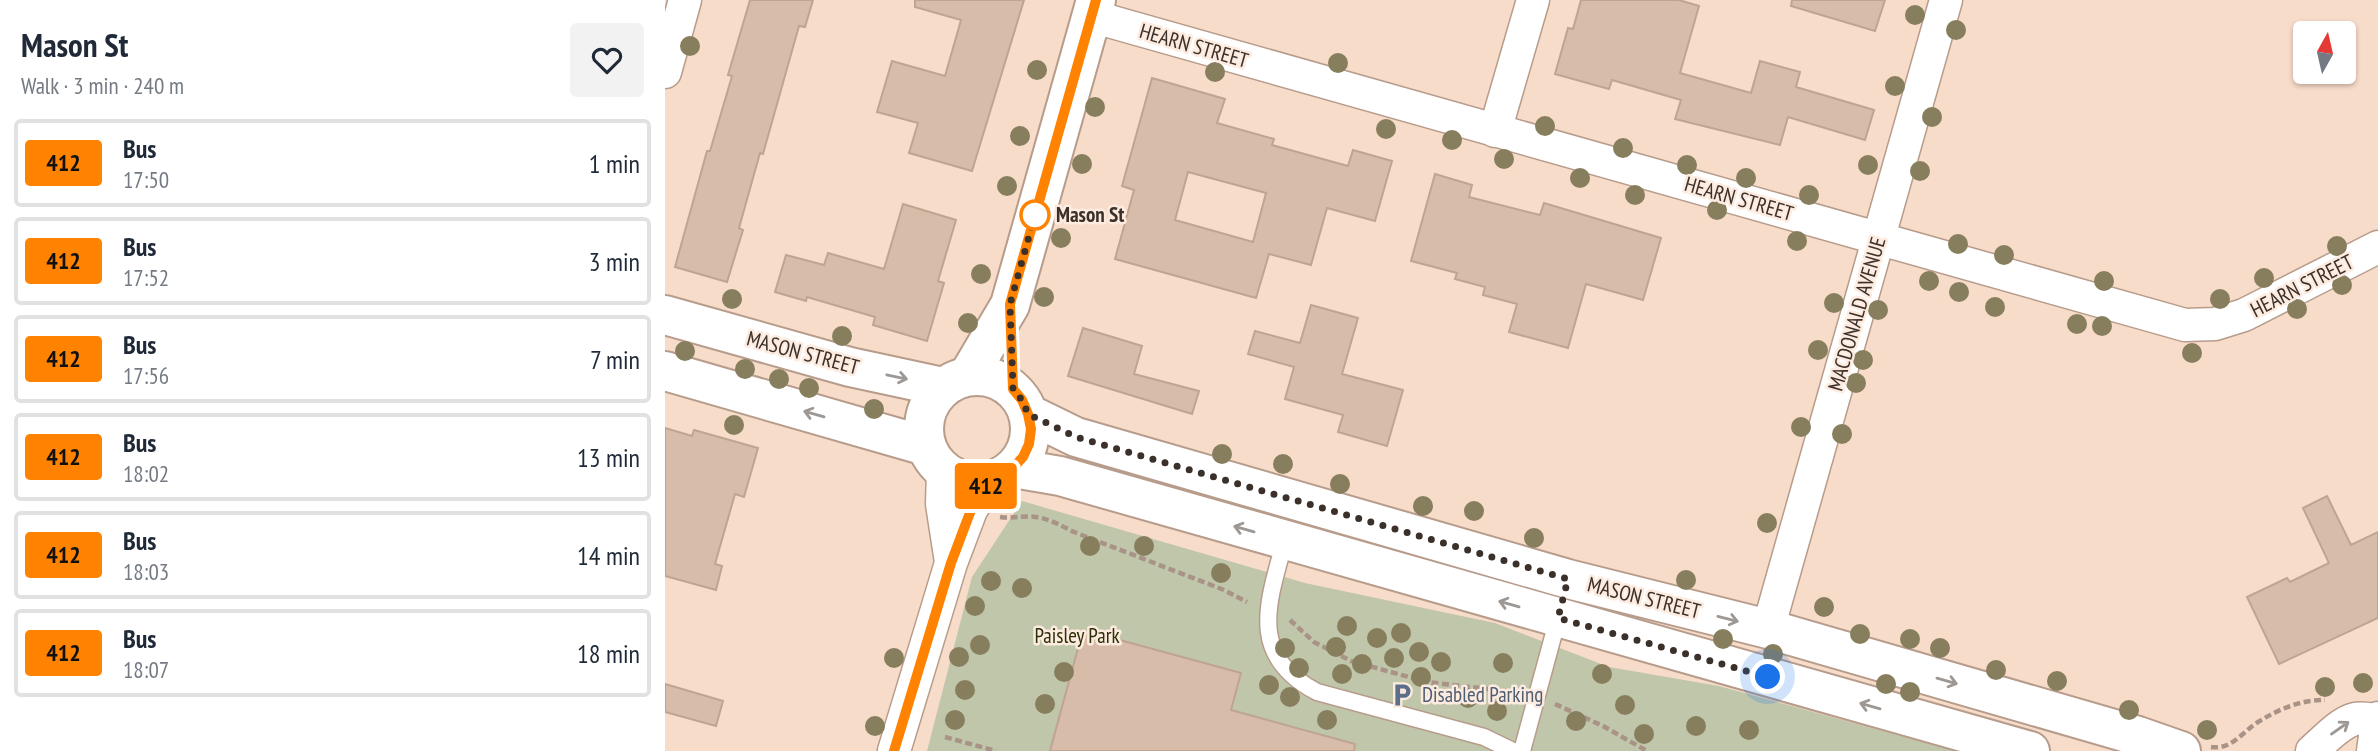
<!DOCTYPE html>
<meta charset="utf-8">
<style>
:root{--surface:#fff;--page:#f2f2f3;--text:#1f2937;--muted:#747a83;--line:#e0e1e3}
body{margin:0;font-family:"PT Sans Narrow",sans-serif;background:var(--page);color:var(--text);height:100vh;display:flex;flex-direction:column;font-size:26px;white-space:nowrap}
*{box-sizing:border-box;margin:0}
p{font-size:23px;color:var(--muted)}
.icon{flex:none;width:38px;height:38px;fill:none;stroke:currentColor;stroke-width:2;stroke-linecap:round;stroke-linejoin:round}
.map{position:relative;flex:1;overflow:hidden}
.drawer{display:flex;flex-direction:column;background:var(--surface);width:665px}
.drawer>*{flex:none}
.badge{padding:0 14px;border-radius:5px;font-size:24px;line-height:46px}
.needle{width:46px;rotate:8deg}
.fabs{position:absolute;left:1628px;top:21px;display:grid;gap:14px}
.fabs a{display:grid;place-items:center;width:63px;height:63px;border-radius:7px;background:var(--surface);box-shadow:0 2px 5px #0004;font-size:35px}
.you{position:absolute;width:35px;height:35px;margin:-18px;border:5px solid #fff;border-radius:50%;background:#1a73e8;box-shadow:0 0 0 10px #1a73e833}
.map>.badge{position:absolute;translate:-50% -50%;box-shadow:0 0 0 4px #fff}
.round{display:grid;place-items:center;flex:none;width:74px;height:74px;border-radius:7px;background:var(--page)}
.head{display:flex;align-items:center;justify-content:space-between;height:119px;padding:0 21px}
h1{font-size:33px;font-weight:700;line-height:52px}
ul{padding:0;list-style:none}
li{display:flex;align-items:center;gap:21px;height:88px;margin:0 14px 10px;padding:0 7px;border:4px solid var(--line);border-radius:7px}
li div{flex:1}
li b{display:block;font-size:26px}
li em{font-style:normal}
li .badge{min-width:77px;font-weight:700;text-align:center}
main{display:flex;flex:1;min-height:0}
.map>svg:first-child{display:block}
.green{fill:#c0c6aa}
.building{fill:#d7bda9;stroke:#bea491;stroke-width:2;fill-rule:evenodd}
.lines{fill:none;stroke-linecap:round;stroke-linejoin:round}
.lane-casing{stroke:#b79c8b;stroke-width:19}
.street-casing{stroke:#b79c8b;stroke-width:35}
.secondary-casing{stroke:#b79c8b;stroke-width:42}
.path{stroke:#a89386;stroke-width:4.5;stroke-dasharray:7 3.5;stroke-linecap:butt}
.lane{stroke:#fff;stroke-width:16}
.street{stroke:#fff;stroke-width:32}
.secondary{stroke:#fff;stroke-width:38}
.tree{fill:#877e5e}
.oneway{stroke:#9e9894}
.line-casing{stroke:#fff;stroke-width:16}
.line{stroke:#ff8200;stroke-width:10}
.walk{stroke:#3c312a;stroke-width:7;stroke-dasharray:0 12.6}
.stop-dot{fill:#fff;stroke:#ff8200;stroke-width:3.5}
.labels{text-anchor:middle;stroke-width:5;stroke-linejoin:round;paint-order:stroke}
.street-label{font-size:21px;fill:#3c312a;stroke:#fdebe0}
.stop-label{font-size:21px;font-weight:bold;fill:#3c312a;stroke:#fdebe0;text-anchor:start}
.park-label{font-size:21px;fill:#2a3106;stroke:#fdebe0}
.service-label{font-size:21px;fill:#4e5e75;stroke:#fdebe0;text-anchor:start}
</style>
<main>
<section class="drawer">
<div class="head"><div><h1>Mason St</h1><p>Walk · 3 min · 240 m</p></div><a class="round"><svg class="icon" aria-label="heart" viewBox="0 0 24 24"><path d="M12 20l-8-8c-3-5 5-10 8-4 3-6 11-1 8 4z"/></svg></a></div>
<ul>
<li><span class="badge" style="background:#ff8200;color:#111">412</span><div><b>Bus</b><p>17:50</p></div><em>1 min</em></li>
<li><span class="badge" style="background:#ff8200;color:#111">412</span><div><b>Bus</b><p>17:52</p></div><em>3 min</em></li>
<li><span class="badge" style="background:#ff8200;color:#111">412</span><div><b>Bus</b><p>17:56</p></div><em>7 min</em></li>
<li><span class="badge" style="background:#ff8200;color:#111">412</span><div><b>Bus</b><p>18:02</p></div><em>13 min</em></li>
<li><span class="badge" style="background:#ff8200;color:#111">412</span><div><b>Bus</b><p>18:03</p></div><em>14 min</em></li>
<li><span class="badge" style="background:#ff8200;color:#111">412</span><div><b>Bus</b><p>18:07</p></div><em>18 min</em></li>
</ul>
</section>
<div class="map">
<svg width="1713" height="751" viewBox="0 0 1713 751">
<rect width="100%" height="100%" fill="#f8dcca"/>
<path class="green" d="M 357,501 L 640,583 L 830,623 L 944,667 L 1054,686 L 1290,751 L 262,751 L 307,577 Z"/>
<path class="building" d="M 85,0 L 148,0 L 140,27 L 134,26 L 98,154 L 95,153 L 74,228 L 78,230 L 62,282 L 10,267 L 42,151 L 45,151 L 67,76 L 63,75 Z
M 250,0 L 359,0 L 307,171 L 244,153 L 253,123 L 212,112 L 227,61 L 280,76 L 296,20 L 250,7 Z
M 916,0 L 1014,0 L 1034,6 L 1015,73 L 1086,93 L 1095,61 L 1135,72 L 1131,87 L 1209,110 L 1200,140 L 1123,117 L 1115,145 L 1010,119 L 1016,100 L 947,80 L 944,89 L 890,74 L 903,28 L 908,29 Z
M 1127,0 L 1220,0 L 1210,31 L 1126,6 Z
M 487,78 L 560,99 L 552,123 L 609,139 L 607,145 L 683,166 L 688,150 L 727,161 L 710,221 L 662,208 L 646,265 L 604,254 L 591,298 L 450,259 L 469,190 L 457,186 ZM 523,172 L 601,193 L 588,242 L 510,220 Z
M 770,174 L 807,185 L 804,197 L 875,215 L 879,203 L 996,238 L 978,300 L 921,284 L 903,348 L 844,332 L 852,304 L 818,295 L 820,287 L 790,279 L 792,273 L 746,261 Z
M 238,204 L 291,220 L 273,281 L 279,283 L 262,341 L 208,325 L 210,317 L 142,297 L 141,301 L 110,292 L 121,255 L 159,265 L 163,253 L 219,269 Z
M 646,305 L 693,318 L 677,374 L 738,390 L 722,446 L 673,432 L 678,415 L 620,399 L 629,367 L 583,354 L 590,331 L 635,343 Z
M 418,328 L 477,346 L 469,374 L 534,391 L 527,414 L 403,376 Z
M 0,428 L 27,436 L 29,430 L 93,448 L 79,497 L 70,494 L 50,564 L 57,566 L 51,590 L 0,576 Z
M 1662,496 L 1686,545 L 1713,532 L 1713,618 L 1614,664 L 1582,597 L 1622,578 L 1625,582 L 1664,563 L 1638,508 Z
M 418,630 L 576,673 L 566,710 L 690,744 L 689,751 L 385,751 Z
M 0,684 L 58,701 L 51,726 L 0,712 Z"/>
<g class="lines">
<g class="lane-casing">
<path id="lane" d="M 620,540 C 603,603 582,655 652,692 L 819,737 L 848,751
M 857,751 L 893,618"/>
</g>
<g class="street-casing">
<path id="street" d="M 426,16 L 1520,325 L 1550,324 L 1579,315 L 1713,247
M 0,72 L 20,0
M 830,131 L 868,0
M 278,470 L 277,504 L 286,562
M 1103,629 L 1281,0
M 229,751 L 286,563 L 306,510 L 324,481
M 1647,751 C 1659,741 1674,723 1690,719 C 1698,717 1705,721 1713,718
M 1708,751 L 1711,729 L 1709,720"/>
</g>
<g class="secondary-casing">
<path id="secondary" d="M 0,315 L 185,367 L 278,387
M 0,371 L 261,446
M259 429a53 53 0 1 1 106 0a53 53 0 1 1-106 0Z
M 303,376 L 345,305 L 431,0
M 364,414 L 411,437 L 903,579 L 1103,629 L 1473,736 L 1516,751
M 348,468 L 395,476 L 1365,751"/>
</g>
<path class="path" d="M 335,517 C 348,519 359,515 371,517 C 385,519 397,526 409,532 L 559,590 L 582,602
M 625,620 L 649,642 L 686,661 L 762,682 L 849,692
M 890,704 L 938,726 L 982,751
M 280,737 L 331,751
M 1546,747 C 1567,750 1577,732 1593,722 C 1614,709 1635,700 1660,700"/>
<use href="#lane" class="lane"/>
<use href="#street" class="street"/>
<use href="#secondary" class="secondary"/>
</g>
<g class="tree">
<circle cx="1250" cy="15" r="10"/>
<circle cx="1291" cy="30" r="10"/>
<circle cx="25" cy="46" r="10"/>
<circle cx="673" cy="63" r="10"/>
<circle cx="372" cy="70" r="10"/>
<circle cx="550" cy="72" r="10"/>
<circle cx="1230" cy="86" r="10"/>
<circle cx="430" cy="107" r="10"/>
<circle cx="1267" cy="117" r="10"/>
<circle cx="880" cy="126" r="10"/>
<circle cx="721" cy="129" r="10"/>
<circle cx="355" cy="136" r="10"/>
<circle cx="787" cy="140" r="10"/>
<circle cx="958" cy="148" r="10"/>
<circle cx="839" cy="159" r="10"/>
<circle cx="417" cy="164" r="10"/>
<circle cx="1022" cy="165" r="10"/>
<circle cx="1203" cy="165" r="10"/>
<circle cx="1255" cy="171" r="10"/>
<circle cx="915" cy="178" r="10"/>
<circle cx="1081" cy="178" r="10"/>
<circle cx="342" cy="186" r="10"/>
<circle cx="970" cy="195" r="10"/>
<circle cx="1144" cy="195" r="10"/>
<circle cx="1052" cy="210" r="10"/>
<circle cx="396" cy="238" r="10"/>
<circle cx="1132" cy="241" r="10"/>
<circle cx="1293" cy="244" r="10"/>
<circle cx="1672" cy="246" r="10"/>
<circle cx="1339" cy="255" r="10"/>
<circle cx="316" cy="274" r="10"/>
<circle cx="1599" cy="278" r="10"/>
<circle cx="1264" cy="281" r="10"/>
<circle cx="1439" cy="281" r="10"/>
<circle cx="1677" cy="285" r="10"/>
<circle cx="1294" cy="292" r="10"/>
<circle cx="379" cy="297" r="10"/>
<circle cx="67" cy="299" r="10"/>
<circle cx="1555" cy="299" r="10"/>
<circle cx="1169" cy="303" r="10"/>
<circle cx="1330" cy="307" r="10"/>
<circle cx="1632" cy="309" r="10"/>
<circle cx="1213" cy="310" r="10"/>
<circle cx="303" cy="323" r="10"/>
<circle cx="1412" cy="324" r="10"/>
<circle cx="1437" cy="326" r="10"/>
<circle cx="177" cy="336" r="10"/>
<circle cx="1153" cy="350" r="10"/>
<circle cx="20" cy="351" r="10"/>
<circle cx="1527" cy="353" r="10"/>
<circle cx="1198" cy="360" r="10"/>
<circle cx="80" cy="369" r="10"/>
<circle cx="114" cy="379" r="10"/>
<circle cx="1191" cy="383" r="10"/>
<circle cx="144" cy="388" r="10"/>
<circle cx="209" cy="409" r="10"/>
<circle cx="69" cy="425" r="10"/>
<circle cx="1136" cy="427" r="10"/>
<circle cx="1177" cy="434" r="10"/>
<circle cx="557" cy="454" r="10"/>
<circle cx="618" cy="464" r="10"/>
<circle cx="675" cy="484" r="10"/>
<circle cx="758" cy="506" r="10"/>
<circle cx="809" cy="511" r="10"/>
<circle cx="1102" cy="523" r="10"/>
<circle cx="869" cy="538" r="10"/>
<circle cx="425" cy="546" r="10"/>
<circle cx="479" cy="546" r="10"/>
<circle cx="556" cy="573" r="10"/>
<circle cx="1021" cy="580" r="10"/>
<circle cx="326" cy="581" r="10"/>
<circle cx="357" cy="588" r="10"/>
<circle cx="310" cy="606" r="10"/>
<circle cx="1159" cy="607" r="10"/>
<circle cx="682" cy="626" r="10"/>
<circle cx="736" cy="633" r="10"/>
<circle cx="1195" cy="634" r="10"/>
<circle cx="712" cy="638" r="10"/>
<circle cx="1058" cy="639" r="10"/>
<circle cx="1245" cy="639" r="10"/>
<circle cx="315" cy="645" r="10"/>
<circle cx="671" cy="647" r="10"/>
<circle cx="620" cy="648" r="10"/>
<circle cx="1275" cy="648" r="10"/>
<circle cx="754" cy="652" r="10"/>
<circle cx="1108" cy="654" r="10"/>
<circle cx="294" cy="657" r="10"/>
<circle cx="229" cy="658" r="10"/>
<circle cx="729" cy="658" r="10"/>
<circle cx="776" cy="662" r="10"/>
<circle cx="838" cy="663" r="10"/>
<circle cx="697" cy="664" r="10"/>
<circle cx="634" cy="668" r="10"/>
<circle cx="1331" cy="670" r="10"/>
<circle cx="399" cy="672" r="10"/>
<circle cx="677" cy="674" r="10"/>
<circle cx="937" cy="674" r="10"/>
<circle cx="756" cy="677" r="10"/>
<circle cx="1392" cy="681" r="10"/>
<circle cx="1698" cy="683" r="10"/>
<circle cx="1221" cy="684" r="10"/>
<circle cx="604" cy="685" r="10"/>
<circle cx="1660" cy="687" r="10"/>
<circle cx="300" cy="690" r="10"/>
<circle cx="1245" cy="692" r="10"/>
<circle cx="625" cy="697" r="10"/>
<circle cx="803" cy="698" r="10"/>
<circle cx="380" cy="704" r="10"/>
<circle cx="960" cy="705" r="10"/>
<circle cx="1464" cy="710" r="10"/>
<circle cx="832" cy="711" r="10"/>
<circle cx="290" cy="720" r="10"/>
<circle cx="662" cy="720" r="10"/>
<circle cx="911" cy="721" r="10"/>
<circle cx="210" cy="726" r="10"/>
<circle cx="1031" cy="726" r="10"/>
<circle cx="1084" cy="730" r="10"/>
<circle cx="1542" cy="730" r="10"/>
<circle cx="979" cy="734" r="10"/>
</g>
<defs><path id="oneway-shaft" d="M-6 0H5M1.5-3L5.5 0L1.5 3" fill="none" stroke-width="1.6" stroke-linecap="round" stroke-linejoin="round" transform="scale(1.75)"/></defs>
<g class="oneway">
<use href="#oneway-shaft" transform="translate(232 377) rotate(12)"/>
<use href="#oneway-shaft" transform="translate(149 414) rotate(-164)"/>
<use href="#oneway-shaft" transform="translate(579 529) rotate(-164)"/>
<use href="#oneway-shaft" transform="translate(844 604) rotate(-164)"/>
<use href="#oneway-shaft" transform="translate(1063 619) rotate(14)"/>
<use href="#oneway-shaft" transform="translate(1282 681) rotate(16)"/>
<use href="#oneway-shaft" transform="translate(1205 706) rotate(-164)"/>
<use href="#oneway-shaft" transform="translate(1675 728) rotate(-35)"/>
</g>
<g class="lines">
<g class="line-casing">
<path id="line" d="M 229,751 L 286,563 L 306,510 L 324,481 L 348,468 L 358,457 L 364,444 L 366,429 L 363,414 L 357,400 L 348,389 L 345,304 L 431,0"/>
</g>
<use href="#line" class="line"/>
<path class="walk" d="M 370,215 L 345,304 L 348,389 L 357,400 L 363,414 L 411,437 L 903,579 L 893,618 L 1103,677"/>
</g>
<defs>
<g id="parking-bare" transform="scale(1.89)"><path d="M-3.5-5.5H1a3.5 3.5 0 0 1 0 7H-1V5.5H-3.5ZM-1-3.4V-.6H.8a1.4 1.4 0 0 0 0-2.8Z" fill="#5c6f8a" stroke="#fdebe0" stroke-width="2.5" paint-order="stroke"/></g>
</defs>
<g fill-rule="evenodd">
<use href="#parking-bare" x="737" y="695"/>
</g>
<circle class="stop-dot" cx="370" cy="215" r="14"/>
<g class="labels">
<g class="street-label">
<text transform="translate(529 46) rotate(16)" y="7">HEARN STREET</text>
<text transform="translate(1074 199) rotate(16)" y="7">HEARN STREET</text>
<text transform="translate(1637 286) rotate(-27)" y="7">HEARN STREET</text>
<text transform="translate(1192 314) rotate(-74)" y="7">MACDONALD AVENUE</text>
<text transform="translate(138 353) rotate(15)" y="7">MASON STREET</text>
<text transform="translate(979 598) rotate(14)" y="7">MASON STREET</text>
</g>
<g class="stop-label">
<text x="391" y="222">Mason St</text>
</g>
<g class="park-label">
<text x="412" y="643">Paisley Park</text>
</g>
<g class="service-label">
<text x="757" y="702">Disabled Parking</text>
</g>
</g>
</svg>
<div class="fabs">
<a><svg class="needle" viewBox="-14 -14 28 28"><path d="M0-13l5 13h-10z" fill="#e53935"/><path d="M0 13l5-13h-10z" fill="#747a83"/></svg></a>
</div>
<div class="you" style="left:1103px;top:677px"></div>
<b class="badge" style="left:321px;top:486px;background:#ff8200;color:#111">412</b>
</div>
</main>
